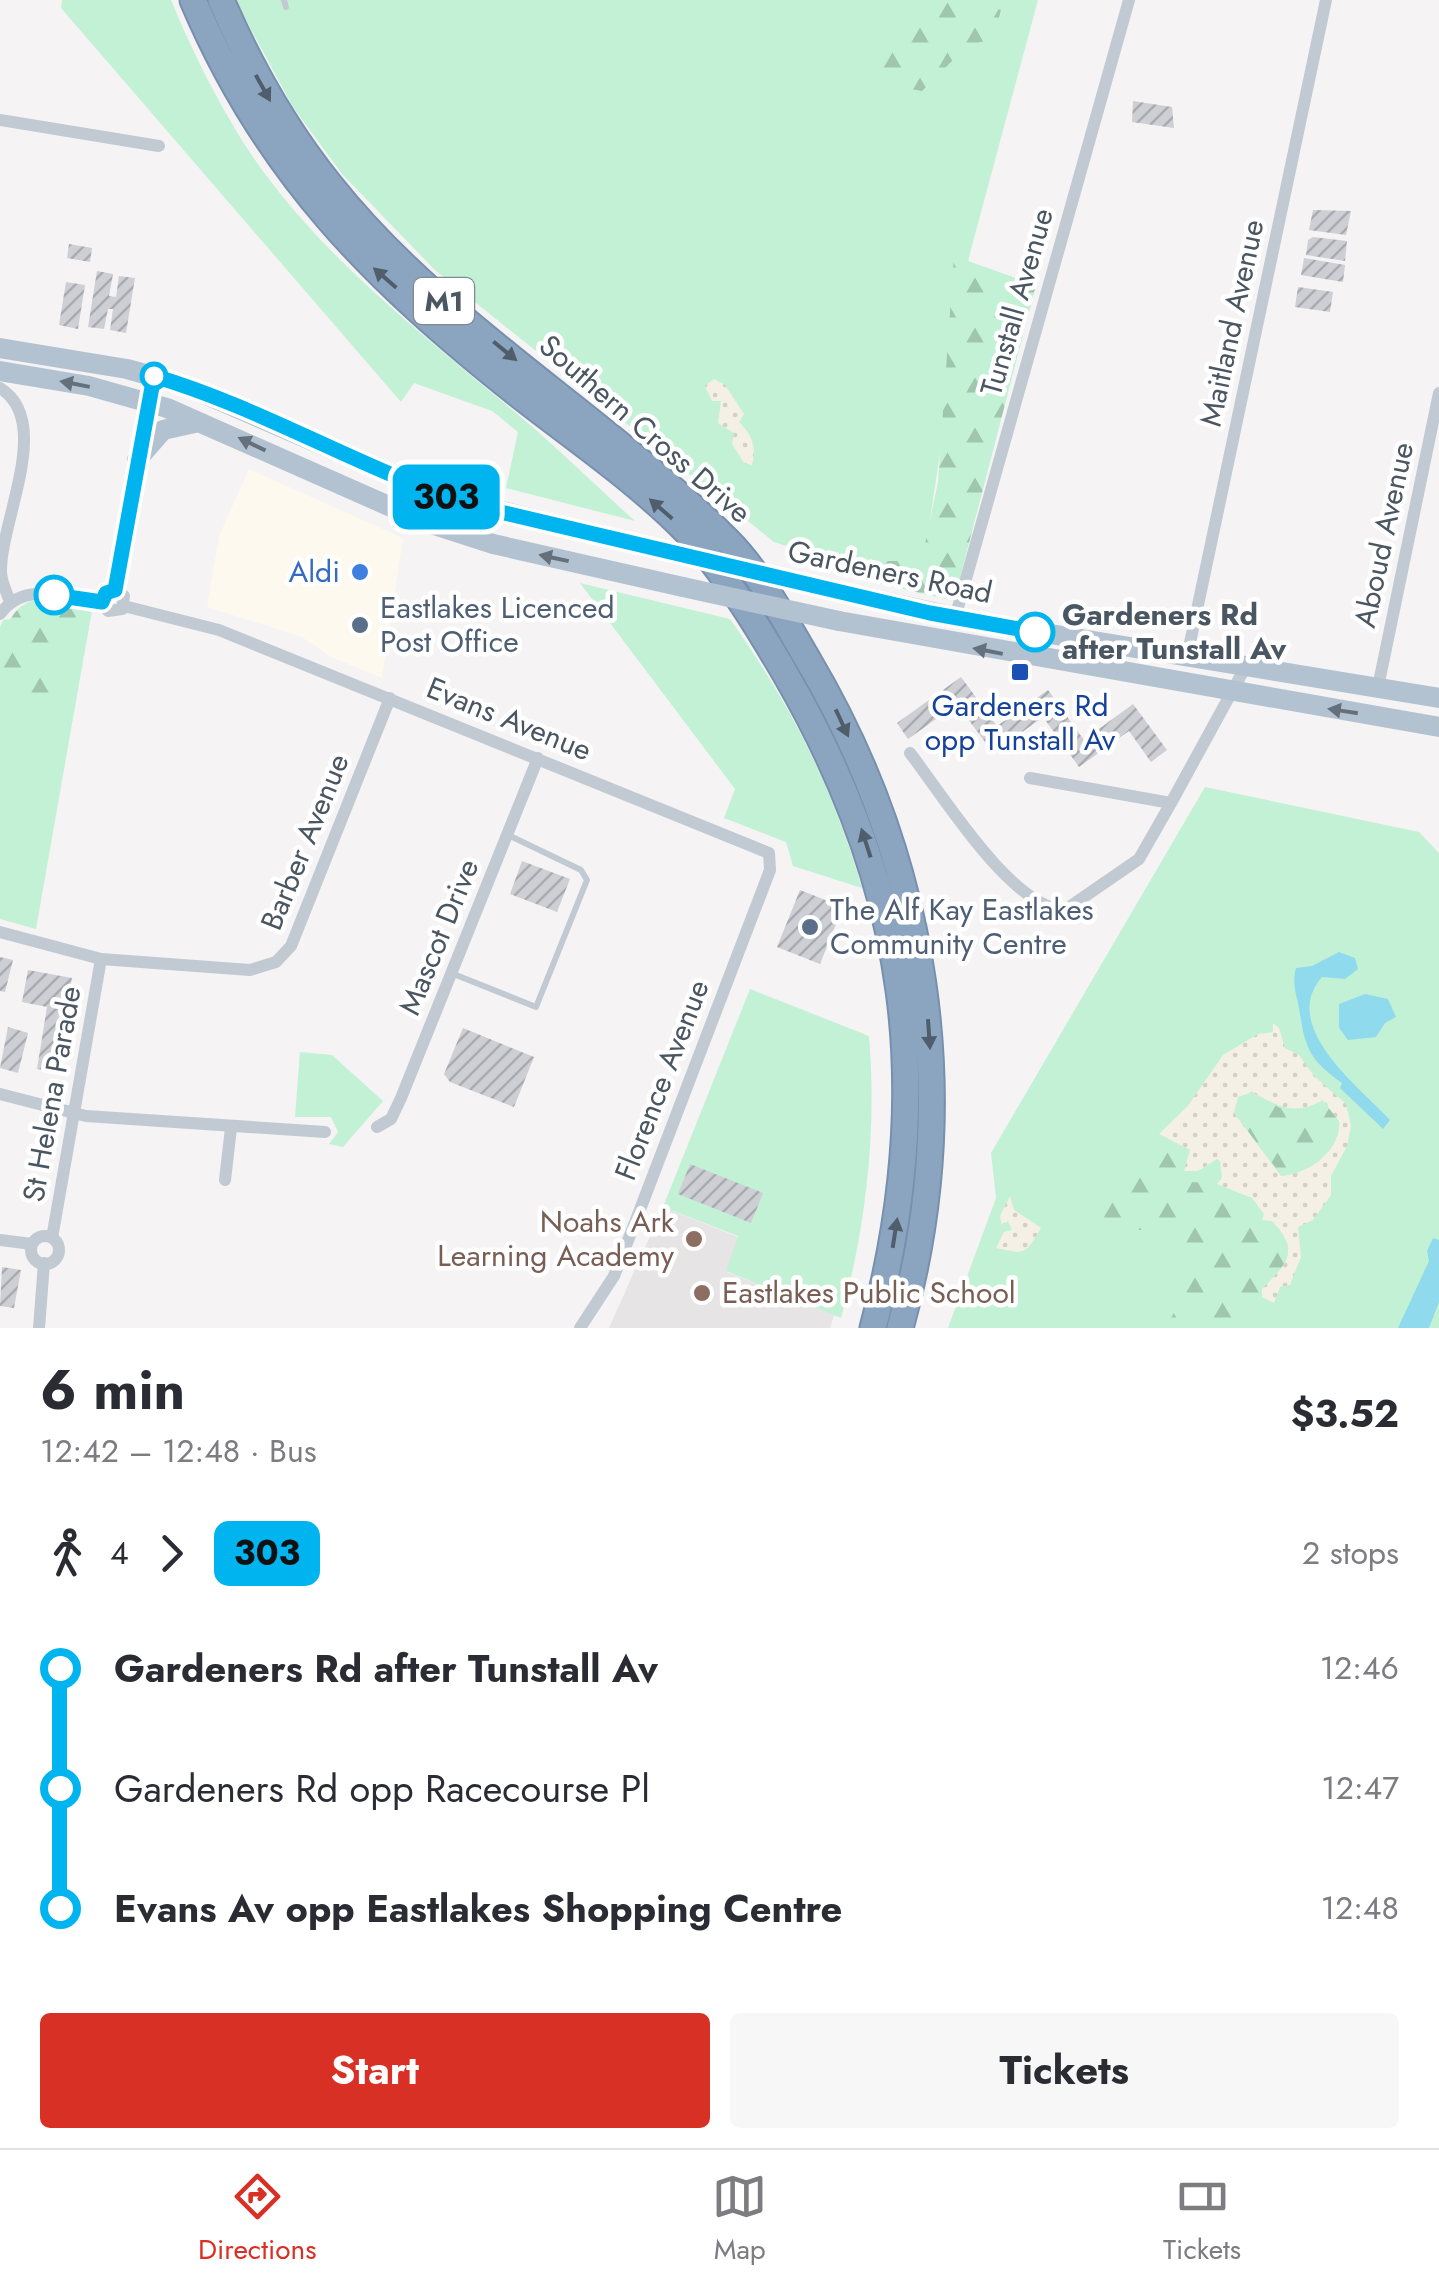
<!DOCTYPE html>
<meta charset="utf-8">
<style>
:root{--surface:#fff;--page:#f7f7f7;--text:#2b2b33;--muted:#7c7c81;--line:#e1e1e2;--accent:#d93025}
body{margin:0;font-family:Jost,sans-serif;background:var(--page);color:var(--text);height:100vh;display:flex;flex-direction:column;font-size:38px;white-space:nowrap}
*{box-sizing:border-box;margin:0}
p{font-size:32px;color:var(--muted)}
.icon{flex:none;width:55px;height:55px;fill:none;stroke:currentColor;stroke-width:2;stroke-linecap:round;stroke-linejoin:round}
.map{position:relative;height:1328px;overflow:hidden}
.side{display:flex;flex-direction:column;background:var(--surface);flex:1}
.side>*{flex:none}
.badge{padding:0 20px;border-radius:15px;font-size:35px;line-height:65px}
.map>.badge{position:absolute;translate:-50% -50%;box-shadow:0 0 0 5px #fff}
.legs{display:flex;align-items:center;gap:15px;height:110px;padding:0 40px;font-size:32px}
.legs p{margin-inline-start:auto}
.head{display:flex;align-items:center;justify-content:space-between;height:170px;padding:0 40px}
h1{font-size:55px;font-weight:700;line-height:75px}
.cta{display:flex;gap:20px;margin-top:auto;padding:20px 40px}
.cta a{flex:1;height:115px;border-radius:10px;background:var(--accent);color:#fff;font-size:40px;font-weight:700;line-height:115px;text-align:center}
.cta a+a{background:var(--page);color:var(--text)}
ul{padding:0 40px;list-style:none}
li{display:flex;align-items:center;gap:35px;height:120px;font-size:38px}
li i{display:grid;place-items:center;width:15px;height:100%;margin:0 12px;background:currentColor}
li i::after{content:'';width:25px;height:25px;margin:-12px;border:8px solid;border-radius:50%;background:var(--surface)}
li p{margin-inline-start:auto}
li:first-child i{background:linear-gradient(#0000 50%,currentColor 0)}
li:last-child i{background:linear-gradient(currentColor 50%,#0000 0)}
.tab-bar{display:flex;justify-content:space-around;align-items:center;height:140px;border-top:2px solid var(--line);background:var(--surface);font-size:28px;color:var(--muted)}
.tab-bar a{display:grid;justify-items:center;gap:5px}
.tab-bar .active{color:var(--accent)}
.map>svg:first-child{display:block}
.commercial{fill:#fdf9ef}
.education{fill:#e6e4e5}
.green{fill:#c3f1d5}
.forest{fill:url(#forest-firs)}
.sand{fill:url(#sand-dots);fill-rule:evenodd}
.water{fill:#90daee}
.building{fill:url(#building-hatch)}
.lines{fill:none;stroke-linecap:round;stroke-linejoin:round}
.highway-casing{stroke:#7690ad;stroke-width:29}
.lane{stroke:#c1cad2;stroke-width:6}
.street{stroke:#c1cad2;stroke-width:12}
.primary{stroke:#b3c2d1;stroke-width:20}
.highway{stroke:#8ba5c1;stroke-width:25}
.primary-bridge{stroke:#b3c2d1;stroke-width:20}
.oneway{fill:#505e6b}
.oneway2{fill:#64717d}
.line-1-casing{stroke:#fff;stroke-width:22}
.line-1{stroke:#00b5ef;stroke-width:15}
.stop-1-dot{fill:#fff;stroke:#00b5ef;stroke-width:5}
.shop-dot{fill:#3f7fe0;stroke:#fff;stroke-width:4}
.service-dot{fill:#5c6f8a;stroke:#fff;stroke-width:4}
.transit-dot{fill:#1a4fb4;stroke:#fff;stroke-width:4}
.education-dot{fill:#8d6e63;stroke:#fff;stroke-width:4}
.labels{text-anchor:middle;stroke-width:9;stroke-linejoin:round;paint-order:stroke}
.shield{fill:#fff;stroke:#808990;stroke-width:2.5}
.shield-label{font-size:28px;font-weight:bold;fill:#4a5661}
.street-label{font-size:30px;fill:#4a5661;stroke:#fff}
.shop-label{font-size:30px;fill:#366cbe;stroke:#fff;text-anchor:end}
.service-label{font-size:30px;fill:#4e5e75;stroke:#fff;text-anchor:start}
.stop-label{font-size:30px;font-weight:bold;fill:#4a5661;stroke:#fff;text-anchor:start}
.transit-label{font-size:30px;fill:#164399;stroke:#fff}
.education-label{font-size:30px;fill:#785e54;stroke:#fff;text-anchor:end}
</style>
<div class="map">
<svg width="1439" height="1328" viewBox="0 0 1439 1328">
<defs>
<pattern id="forest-firs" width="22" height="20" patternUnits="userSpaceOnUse" patternTransform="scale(2.5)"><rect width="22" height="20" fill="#c3f1d5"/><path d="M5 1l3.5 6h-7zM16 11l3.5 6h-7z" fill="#a0c6b0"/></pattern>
<pattern id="sand-dots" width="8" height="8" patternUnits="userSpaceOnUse" patternTransform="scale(2.5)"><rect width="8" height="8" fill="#f5f0e5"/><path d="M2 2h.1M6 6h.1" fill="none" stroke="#d4d0c7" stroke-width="1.8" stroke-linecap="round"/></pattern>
<pattern id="building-hatch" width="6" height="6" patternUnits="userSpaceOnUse" patternTransform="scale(2.5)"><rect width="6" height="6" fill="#cdcfd5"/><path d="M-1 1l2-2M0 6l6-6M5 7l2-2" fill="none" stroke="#a8abb0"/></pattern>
</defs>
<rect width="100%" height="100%" fill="#f5f3f3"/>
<path class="commercial" d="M 249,469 L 403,538 L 382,678 L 331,657 L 302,637 L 207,607 L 219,536 Z"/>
<path class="education" d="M 663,1207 L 738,1237 L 727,1272 L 834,1315 L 830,1328 L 609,1328 Z"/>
<path class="green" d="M 62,0 L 171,0 C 191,49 215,97 243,142 C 314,253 424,335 523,419 C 561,451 597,487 635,521 L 506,488 L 518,432 L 492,411 L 414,383 L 401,402 L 61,8 Z
M 235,0 L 1038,0 L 969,257 L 920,588 L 774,542 L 435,270 L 342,174 L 293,107 Z
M 580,583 L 730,619 C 792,707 832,786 862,888 L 793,866 L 786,842 L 724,818 L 735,789 Z
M 92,610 L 36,929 L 0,919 L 0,627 L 3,620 Z
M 1205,787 L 1419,832 L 1439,853 L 1439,1328 L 948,1328 L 996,1198 L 991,1153 Z
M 750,989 L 869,1036 C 877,1130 866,1227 841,1318 L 726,1271 L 738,1236 L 663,1207 Z
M 300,1052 L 332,1055 L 383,1101 L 343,1147 L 329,1144 L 338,1132 L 331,1117 L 295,1117 Z"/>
<path class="forest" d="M 925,0 L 988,0 L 988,6 L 1001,10 L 993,39 L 968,45 L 922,91 L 873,82 L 884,44 L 912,31 Z
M 954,256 L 1036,285 L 954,601 L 865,580 L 869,561 L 912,561 L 924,549 L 938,482 Z
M 36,600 L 92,610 L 84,654 L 73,648 L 59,649 L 58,683 L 50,693 L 30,697 L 0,692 C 0,656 0,607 36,600 Z
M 1252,1092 L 1280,1108 L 1322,1100 L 1339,1121 C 1342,1150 1308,1175 1282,1176 L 1234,1113 L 1238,1097 Z
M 1159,1138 L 1171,1143 L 1179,1181 C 1204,1183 1234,1184 1255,1200 C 1282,1220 1302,1261 1267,1283 L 1264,1300 L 1248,1328 L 1165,1328 L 1185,1294 L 1181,1252 L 1167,1230 L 1136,1230 L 1125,1236 L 1114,1233 L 1094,1202 L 1097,1191 Z"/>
<path class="sand" d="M 714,379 L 725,385 L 744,414 L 739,422 C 754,437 756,448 752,465 L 744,463 L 732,444 L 734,433 L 718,423 L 721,401 L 712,401 L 705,386 Z
M 1273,1023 L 1279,1028 L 1285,1048 L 1299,1055 L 1314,1076 L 1346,1104 L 1351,1126 L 1347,1146 L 1331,1176 L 1331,1195 L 1313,1220 L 1298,1227 L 1301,1257 L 1290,1285 L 1280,1287 L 1274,1303 L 1262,1297 L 1262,1289 C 1284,1266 1303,1253 1272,1221 L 1262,1220 L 1264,1214 L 1252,1198 L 1217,1184 L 1222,1178 L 1220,1161 L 1217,1159 L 1198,1171 L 1184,1171 L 1190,1150 L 1159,1134 L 1187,1107 L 1223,1055 L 1258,1034 L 1273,1032 ZM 1252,1092 C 1279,1107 1295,1116 1323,1100 L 1339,1121 C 1342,1150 1308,1175 1281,1176 L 1234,1113 L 1238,1097 Z
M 1010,1196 L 1014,1210 L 1041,1228 C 1024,1258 1023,1253 996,1248 L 1004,1232 L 1012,1230 L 1008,1221 L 1002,1225 L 1000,1216 Z"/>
<path class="water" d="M 1339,952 L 1355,958 L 1358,969 L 1345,979 L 1322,977 C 1279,1026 1358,1086 1390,1120 L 1383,1129 L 1340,1088 L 1342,1083 C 1308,1059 1305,1047 1299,1008 C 1296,993 1292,983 1296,968 L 1312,966 Z
M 1365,994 L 1388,999 L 1396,1017 L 1385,1023 L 1376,1037 L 1348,1040 L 1339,1028 L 1339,1004 Z
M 1433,1238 L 1439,1240 L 1439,1302 L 1429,1328 L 1398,1328 L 1429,1261 L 1427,1251 Z"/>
<path class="building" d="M 1133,101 L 1172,107 L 1174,128 L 1132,122 Z
M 1313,210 L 1351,211 L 1346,235 L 1309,230 Z
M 1313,237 L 1347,241 L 1345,261 L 1306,255 L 1308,240 Z
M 69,244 L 92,248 L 90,262 L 67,258 Z
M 1304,258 L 1345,265 L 1343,282 L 1301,275 Z
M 97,271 L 113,274 L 109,296 L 116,297 L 119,276 L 135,278 L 126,333 L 110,330 L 113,309 L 108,309 L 104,329 L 88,327 Z
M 66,282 L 85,285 L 78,329 L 59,325 Z
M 1298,287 L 1333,292 L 1330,312 L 1295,307 Z
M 961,677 L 997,726 L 1048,690 L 1084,740 L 1133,704 L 1167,750 L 1151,762 L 1129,731 L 1079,767 L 1043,717 L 993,753 L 957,704 L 908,739 L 897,723 Z
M 522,861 L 570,879 L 557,912 L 510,894 Z
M 800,890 L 843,907 L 820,964 L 777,947 Z
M 0,957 L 13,960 L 5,992 L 0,991 Z
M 28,970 L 72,978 L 55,1072 L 37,1069 L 47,1007 L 22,1002 Z
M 8,1027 L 28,1033 L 18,1073 L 0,1068 Z
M 463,1028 L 534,1057 L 514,1107 L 450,1082 L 444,1074 Z
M 690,1164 L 763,1193 L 751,1223 L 678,1194 Z
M 2,1267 L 21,1270 L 14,1308 L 0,1306 Z"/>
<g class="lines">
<g class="highway-casing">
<path id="highway" d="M 193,0 C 266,173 374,280 519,395 C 575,439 636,480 686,531 C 725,572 758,627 786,675 C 909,888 936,1090 873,1328
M 221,0 C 250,67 284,128 330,185 C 441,325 603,415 728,541 C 760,573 785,621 808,660 C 928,863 964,1100 900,1328"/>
</g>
<path class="lane" d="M 284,0 L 286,7
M 451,973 L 536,1007 L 587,880 L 581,870 L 508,835"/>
<path class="street" d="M 0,120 L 159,146
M 0,388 C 54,421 0,521 1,572 C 1,581 7,593 10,602
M 115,590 L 154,376
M 102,603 L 108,611 L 122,609 L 124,596 L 115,590
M 124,606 L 219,630 L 769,853 L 770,870 L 636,1220 L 614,1276 L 580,1328
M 0,614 C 26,579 65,599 102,603
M 955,618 L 1129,0
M 1187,657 L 1326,0
M 1378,687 L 1439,393
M 910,753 C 942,794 1011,908 1065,910 L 1139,859 L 1171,803
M 1030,778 L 1171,803 L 1246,666
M 0,932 L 101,959 L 250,970 L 276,962 L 291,946 L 390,698
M 0,1094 L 86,1116 L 325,1132
M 377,1127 L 391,1119 L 401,1098 L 538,758
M 225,1180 L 231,1128
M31 1250a14 14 0 1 1 28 0a14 14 0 1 1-28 0Z
M 52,1238 L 101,959
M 0,1240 L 32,1244
M 39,1328 L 44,1263"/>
<path class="primary" d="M 0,348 L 127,369 L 181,384 L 438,495 L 646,547
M 0,371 L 89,386 L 167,408 L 425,522 L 493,544 L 683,587
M 137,460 L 163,430 L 199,422
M 792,581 L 978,622 L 1439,698
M 839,621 L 1439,727"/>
<use href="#highway" class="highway"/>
<path class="primary-bridge" d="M 646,547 L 792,581
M 683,587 L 839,621"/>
</g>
<defs><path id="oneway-solid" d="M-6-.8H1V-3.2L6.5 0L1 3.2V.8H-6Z" transform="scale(2.5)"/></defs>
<g class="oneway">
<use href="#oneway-solid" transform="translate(263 88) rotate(61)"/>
<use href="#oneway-solid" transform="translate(385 278) rotate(-139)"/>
<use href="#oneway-solid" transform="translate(505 351) rotate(39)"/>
<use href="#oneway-solid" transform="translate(661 509) rotate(-139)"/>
<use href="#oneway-solid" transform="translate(842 723) rotate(65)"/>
<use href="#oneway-solid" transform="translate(866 843) rotate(-108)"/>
<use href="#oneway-solid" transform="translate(929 1034) rotate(86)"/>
<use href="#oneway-solid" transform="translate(895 1233) rotate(-81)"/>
</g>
<g class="oneway2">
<use href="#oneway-solid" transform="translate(75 384) rotate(-169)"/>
<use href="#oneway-solid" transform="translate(252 444) rotate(-154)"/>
<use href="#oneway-solid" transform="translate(554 558) rotate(-168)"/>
<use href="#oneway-solid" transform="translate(988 651) rotate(-169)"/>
<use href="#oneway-solid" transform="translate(1343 711) rotate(-171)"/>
</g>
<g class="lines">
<g class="line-1-casing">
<path id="line-1" d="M 54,595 L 102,602 L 106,593 L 115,590 L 154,376 C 265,409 364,471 475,506 L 930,613 L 1035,632"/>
</g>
<use href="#line-1" class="line-1"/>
</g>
<g class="stop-1-dot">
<circle cx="154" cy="376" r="12"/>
<circle cx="54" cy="595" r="18"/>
<circle cx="1035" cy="632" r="18"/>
</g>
<circle class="shop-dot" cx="360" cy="572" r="10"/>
<g class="service-dot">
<circle cx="360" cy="625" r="10"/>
<circle cx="810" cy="927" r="10"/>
</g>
<rect class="transit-dot" x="1010" y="662" width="20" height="20" rx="5"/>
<g class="education-dot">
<circle cx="694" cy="1239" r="10"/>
<circle cx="702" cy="1293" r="10"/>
</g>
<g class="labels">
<rect class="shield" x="414" y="278" width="60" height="46" rx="8"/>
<g class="shield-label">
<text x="444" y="311">M1</text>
</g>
<g class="street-label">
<text transform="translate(1017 302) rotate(-74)" y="10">Tunstall Avenue</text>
<text transform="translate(1232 323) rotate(-78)" y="10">Maitland Avenue</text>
<text transform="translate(645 429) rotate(41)" y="10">Southern Cross Drive</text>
<text transform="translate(1384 535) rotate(-78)" y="10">Aboud Avenue</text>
<text transform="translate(890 572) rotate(12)" y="10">Gardeners Road</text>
<text transform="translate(509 719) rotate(22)" y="10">Evans Avenue</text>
<text transform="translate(305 842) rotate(-68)" y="10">Barber Avenue</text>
<text transform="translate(439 937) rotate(-68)" y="10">Mascot Drive</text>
<text transform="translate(662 1080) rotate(-69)" y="10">Florence Avenue</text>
<text transform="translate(52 1094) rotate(-80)" y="10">St Helena Parade</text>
</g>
<g class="shop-label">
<text x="340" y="582">Aldi</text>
</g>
<g class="service-label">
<text x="380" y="618">Eastlakes Licenced<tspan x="380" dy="34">Post Office</tspan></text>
<text x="830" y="920">The Alf Kay Eastlakes<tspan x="830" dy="34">Community Centre</tspan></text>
</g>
<g class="stop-label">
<text x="1062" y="625">Gardeners Rd<tspan x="1062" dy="34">after Tunstall Av</tspan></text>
</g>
<g class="transit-label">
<text x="1020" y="716">Gardeners Rd<tspan x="1020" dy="34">opp Tunstall Av</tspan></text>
</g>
<g class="education-label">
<text x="674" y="1232">Noahs Ark<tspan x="674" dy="34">Learning Academy</tspan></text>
<text x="722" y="1303" text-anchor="start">Eastlakes Public School</text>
</g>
</g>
</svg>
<b class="badge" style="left:446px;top:497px;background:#00b5ef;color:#111">303</b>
</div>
<section class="side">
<div class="head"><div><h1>6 min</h1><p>12:42 – 12:48 · Bus</p></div><b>$3.52</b></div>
<div class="legs"><svg class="icon" aria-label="walk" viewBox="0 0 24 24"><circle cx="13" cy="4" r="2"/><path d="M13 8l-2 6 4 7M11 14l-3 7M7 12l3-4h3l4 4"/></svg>4<svg class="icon" aria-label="forward" viewBox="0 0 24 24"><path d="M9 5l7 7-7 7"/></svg><b class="badge" style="background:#00b5ef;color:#111">303</b><p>2 stops</p></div>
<ul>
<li><i style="color:#00b5ef"></i><b>Gardeners Rd after Tunstall Av</b><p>12:46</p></li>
<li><i style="color:#00b5ef"></i><span>Gardeners Rd opp Racecourse Pl</span><p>12:47</p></li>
<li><i style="color:#00b5ef"></i><b>Evans Av opp Eastlakes Shopping Centre</b><p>12:48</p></li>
</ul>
<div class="cta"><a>Start</a><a>Tickets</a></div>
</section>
<nav class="tab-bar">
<a class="active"><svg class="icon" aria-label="directions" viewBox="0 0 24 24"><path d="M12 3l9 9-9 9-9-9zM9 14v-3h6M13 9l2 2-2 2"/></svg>Directions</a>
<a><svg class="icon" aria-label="map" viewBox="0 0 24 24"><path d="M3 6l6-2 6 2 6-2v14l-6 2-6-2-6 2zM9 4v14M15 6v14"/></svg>Map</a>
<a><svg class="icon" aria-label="tickets" viewBox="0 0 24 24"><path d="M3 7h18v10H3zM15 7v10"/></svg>Tickets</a>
</nav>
